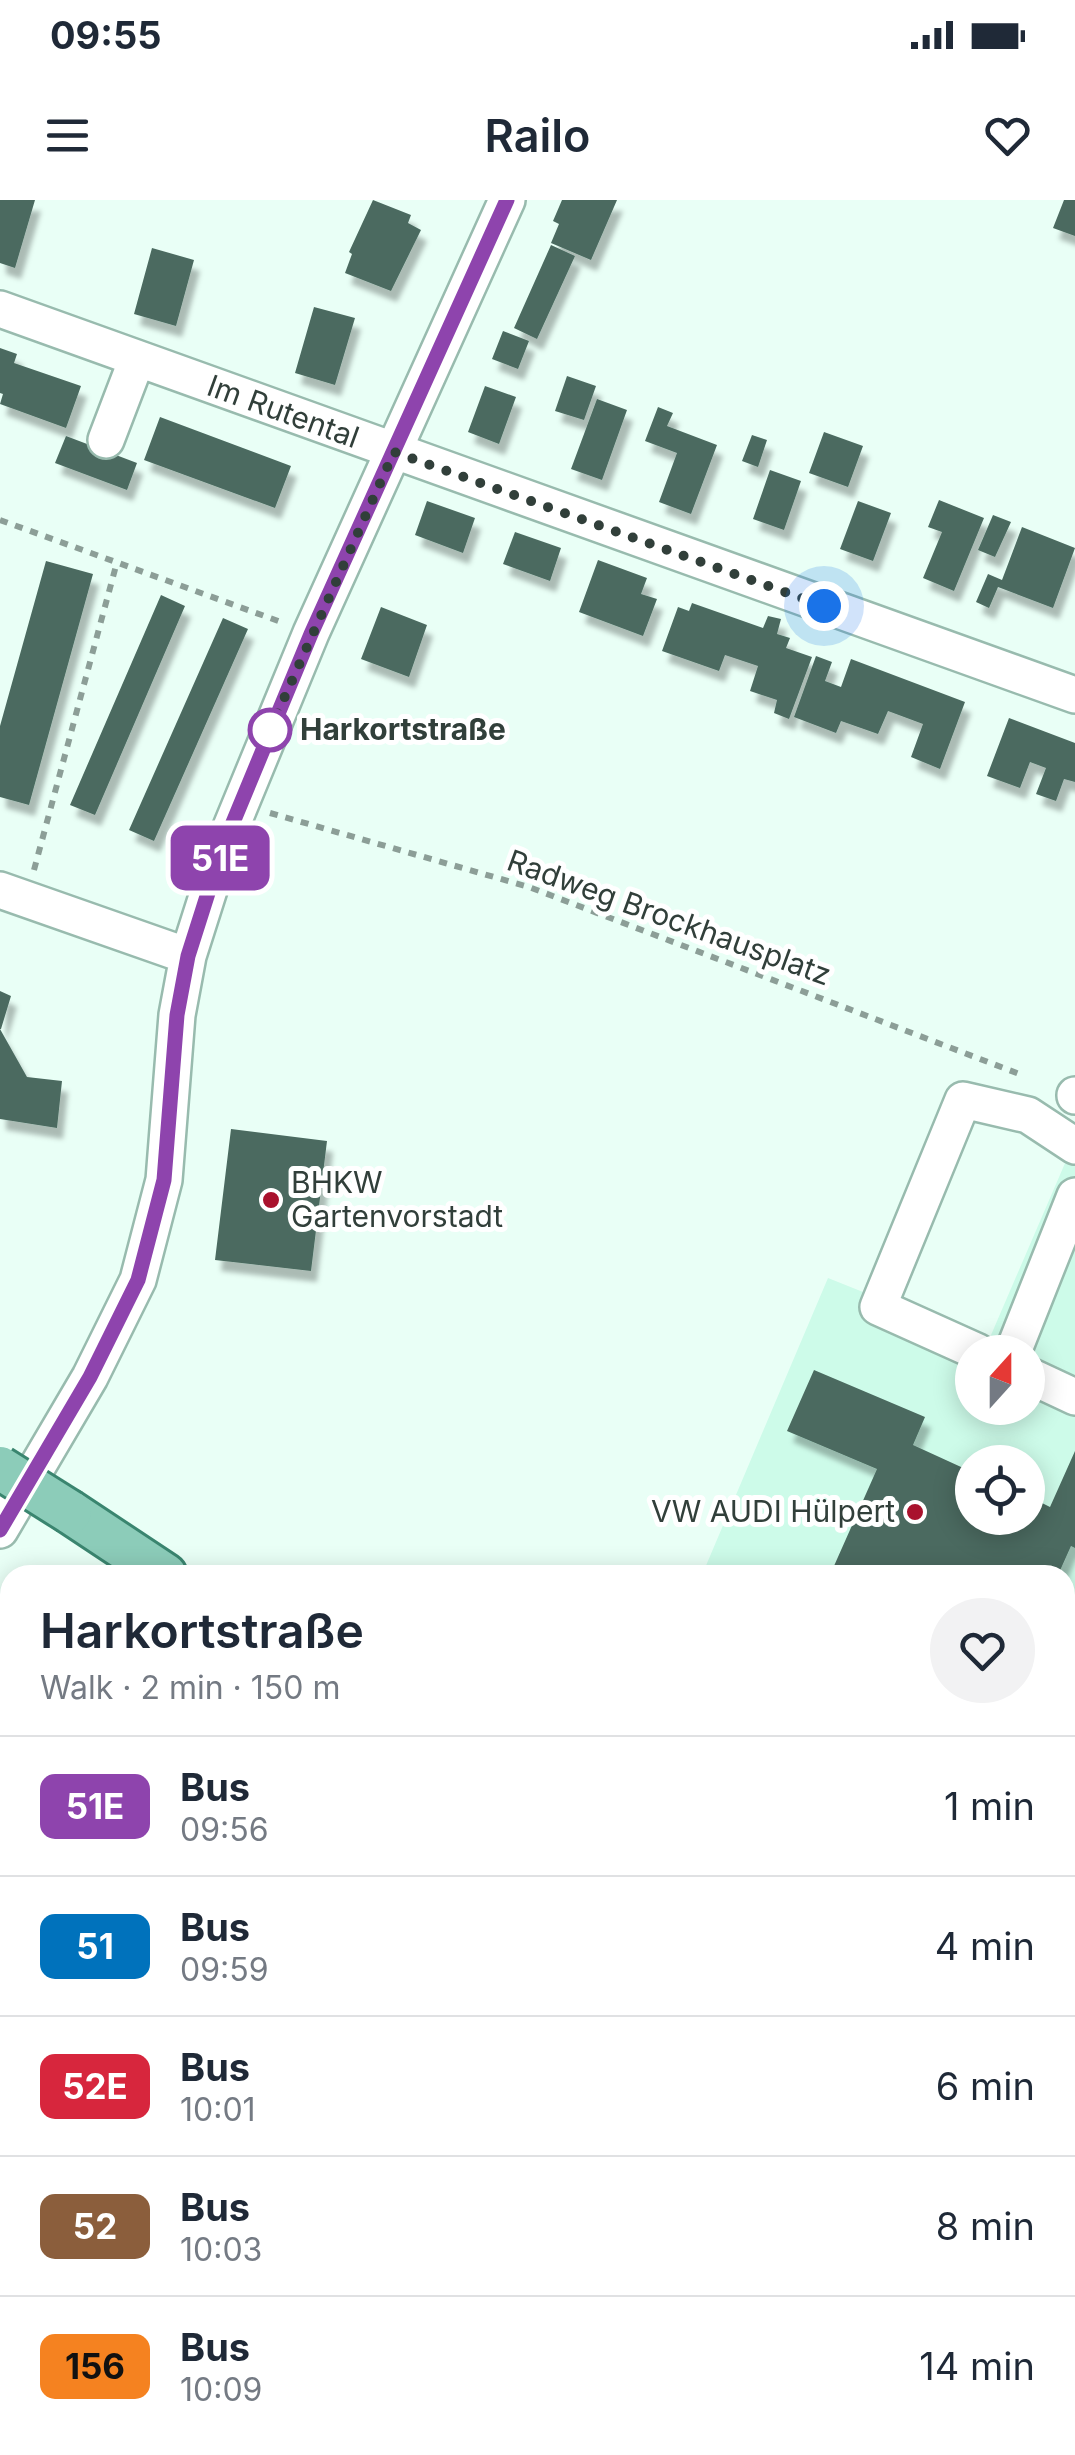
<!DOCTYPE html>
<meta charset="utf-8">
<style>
:root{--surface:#fff;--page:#f2f2f3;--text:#1f2937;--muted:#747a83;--line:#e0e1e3}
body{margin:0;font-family:Inter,sans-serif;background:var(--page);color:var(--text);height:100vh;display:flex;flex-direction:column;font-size:38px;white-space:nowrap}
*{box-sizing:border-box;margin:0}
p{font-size:32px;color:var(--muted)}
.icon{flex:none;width:55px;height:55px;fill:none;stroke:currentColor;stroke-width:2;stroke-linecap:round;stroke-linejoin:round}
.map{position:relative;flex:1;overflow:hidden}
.sheet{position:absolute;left:0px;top:1365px;width:1075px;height:890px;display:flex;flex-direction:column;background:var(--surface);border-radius:30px 30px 0 0;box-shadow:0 5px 25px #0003}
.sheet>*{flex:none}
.badge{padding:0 20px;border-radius:15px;font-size:35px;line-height:65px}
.needle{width:65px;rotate:21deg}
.fabs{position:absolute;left:955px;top:1135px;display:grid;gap:20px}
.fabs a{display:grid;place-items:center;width:90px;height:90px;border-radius:50%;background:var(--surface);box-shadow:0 5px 25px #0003;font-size:50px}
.you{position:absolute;width:50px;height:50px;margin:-25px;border:8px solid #fff;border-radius:50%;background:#1a73e8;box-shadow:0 0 0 15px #1a73e833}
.map>.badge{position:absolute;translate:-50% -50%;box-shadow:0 0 0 5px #fff}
.round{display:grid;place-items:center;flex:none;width:105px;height:105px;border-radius:52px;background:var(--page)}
.summary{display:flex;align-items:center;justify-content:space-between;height:170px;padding:0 40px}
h1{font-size:48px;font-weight:600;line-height:75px}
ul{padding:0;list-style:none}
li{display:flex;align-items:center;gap:30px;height:140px;padding:0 40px;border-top:2px solid var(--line)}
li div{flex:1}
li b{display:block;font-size:38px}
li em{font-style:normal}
li .badge{min-width:110px;font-weight:700;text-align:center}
.status{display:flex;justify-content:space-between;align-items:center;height:70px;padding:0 50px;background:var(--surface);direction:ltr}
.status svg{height:28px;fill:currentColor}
header{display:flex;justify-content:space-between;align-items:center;height:130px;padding:0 40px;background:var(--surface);font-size:45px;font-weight:600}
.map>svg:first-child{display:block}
.built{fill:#cdfbe9;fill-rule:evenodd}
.building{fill:#4b6b60;filter:url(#shadow)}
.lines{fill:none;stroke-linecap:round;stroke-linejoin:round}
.minor-casing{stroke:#98bbae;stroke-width:40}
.major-casing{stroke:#3a856f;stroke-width:48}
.path{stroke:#8c9e97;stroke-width:6;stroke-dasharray:8 8;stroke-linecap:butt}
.minor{stroke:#fff;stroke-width:35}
.major{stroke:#8cccb9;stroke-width:42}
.major-bridge-casing{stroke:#3a856f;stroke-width:48;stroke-linecap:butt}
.major-bridge{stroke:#8cccb9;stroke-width:42}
.line-casing{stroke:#fff;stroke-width:22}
.line{stroke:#8e44ad;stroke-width:15}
.walk{stroke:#313f3a;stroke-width:10;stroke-dasharray:0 18}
.stop-dot{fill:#fff;stroke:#8e44ad;stroke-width:5}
.poi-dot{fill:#a9122d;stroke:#fff;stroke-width:4}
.labels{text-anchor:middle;stroke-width:10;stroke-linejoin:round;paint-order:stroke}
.street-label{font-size:30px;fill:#313f3a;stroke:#fff}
.stop-label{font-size:30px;font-weight:bold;fill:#313f3a;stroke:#fff;text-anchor:start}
.poi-label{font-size:30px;fill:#313f3a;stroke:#fff;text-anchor:start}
</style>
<div class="status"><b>09:55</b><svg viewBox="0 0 49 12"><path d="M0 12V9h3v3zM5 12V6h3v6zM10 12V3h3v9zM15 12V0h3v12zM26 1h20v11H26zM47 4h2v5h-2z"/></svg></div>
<header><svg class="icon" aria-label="menu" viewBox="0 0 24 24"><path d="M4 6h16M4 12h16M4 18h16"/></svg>Railo<svg class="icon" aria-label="heart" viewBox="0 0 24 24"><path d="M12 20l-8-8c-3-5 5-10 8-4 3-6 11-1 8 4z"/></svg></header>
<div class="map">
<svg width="1075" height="2255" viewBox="0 0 1075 2255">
<defs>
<filter id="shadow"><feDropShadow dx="6" dy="11" stdDeviation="2.5" flood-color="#0004"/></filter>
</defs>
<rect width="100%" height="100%" fill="#e9fff6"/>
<path class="built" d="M 1075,940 L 1075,1600 L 1065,1625 L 1065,1375 L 702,1375 L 828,1078 L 988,1142 ZM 972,1152 L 1028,1152 L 1028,1208 L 972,1208 ZM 972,1262 L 1028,1262 L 1028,1318 L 972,1318 Z"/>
<path class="building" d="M 0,0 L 35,0 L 15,68 L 0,63 Z
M 373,0 L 411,15 L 408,23 L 421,30 L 391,91 L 345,73 L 352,54 L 349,52 Z
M 562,0 L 617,0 L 591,60 L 551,43 L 559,24 L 553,21 Z
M 1064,0 L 1075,0 L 1075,36 L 1053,28 Z
M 551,45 L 575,56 L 537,139 L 514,128 Z
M 152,48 L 194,60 L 176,126 L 134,114 Z
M 314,107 L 355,118 L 335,185 L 295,173 Z
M 503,131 L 529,141 L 518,169 L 492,159 Z
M 0,148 L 17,154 L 14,163 L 81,186 L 66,228 L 0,204 L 3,194 L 0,193 Z
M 567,176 L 596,186 L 584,220 L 555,211 Z
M 485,186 L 516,197 L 499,244 L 468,232 Z
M 597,199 L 627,210 L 602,280 L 571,269 Z
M 658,207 L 673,213 L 667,226 L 717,245 L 691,314 L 659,302 L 677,253 L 645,241 Z
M 160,217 L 291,266 L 275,308 L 144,260 Z
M 824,232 L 863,246 L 848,287 L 809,273 Z
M 752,235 L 767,240 L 758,267 L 742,261 Z
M 66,236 L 137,263 L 127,290 L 55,263 Z
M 770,270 L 801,281 L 784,330 L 753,319 Z
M 939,300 L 984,318 L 954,391 L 923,378 L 942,332 L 928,327 Z
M 427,301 L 475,318 L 463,353 L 415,335 Z
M 858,301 L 891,313 L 873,361 L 840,349 Z
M 993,315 L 1011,322 L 995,357 L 978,350 Z
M 1022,327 L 1075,348 L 1053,408 L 998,387 L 989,408 L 976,402 L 988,374 L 1002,380 Z
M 515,332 L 561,348 L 550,381 L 503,364 Z
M 598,360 L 647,378 L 641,394 L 657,399 L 643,436 L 579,412 Z
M 46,361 L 93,374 L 29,605 L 0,597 L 0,526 Z
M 161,395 L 185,406 L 95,615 L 70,605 Z
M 692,403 L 763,428 L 768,416 L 781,419 L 777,434 L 790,438 L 786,448 L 812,457 L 789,519 L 774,513 L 777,500 L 750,491 L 758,466 L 725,455 L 719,471 L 662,451 L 678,407 L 689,411 Z
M 381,407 L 427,425 L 409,477 L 361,459 Z
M 223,418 L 248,429 L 154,641 L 129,630 Z
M 816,456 L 832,462 L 825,481 L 841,487 L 851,459 L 965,502 L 940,569 L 911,557 L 923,524 L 888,511 L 878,534 L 841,521 L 836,533 L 794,517 Z
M 1009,518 L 1075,543 L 1075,582 L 1064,579 L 1056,601 L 1036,594 L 1046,568 L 1030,562 L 1020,588 L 987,576 Z
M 0,791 L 11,796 L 1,829 L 0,829 Z
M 0,829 L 27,877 L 62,881 L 57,928 L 0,919 Z
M 231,929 L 327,941 L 311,1071 L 215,1060 Z
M 814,1170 L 925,1217 L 913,1245 L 972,1272 L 972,1318 L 1028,1318 L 1028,1296 L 1050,1307 L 1075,1251 L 1075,1348 L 1071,1346 L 1058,1375 L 830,1375 L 877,1269 L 787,1231 Z
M 0,1446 L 10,1449 L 10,1508 L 0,1533 Z
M 0,1553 L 10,1556 L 10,1567 L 0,1593 Z
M 0,2219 L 10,2223 L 10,2245 L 22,2245 L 18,2255 L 0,2255 Z
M 66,2245 L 161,2245 L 187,2255 L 85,2255 Z"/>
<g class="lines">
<g class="minor-casing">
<path id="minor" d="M 0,109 L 1075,495
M 106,240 L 137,159
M 0,690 L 188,756
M 1075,895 L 1075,896
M 978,1152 L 878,1107 L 963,900 L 1028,915 L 1075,946
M 1013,1152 L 1075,996
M 1028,1175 L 1075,1197
M 0,1330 L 90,1177 L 138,1080 L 164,980 L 177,815 L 188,756 L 222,649 L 311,433 L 507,0
M 1065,1688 L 1075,1661
M 0,1755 L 10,1759
M 999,2245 L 1026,2255
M 206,2255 L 209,2245
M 832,2255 L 836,2245"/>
</g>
<g class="major-casing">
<path id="major" d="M 70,1312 L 165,1375
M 1065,1956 L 1075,1963"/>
</g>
<path class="path" d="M 0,320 L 281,422
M 270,613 L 529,687 L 1022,875
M 34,670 L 117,362"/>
<use href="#minor" class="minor"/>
<use href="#major" class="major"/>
<g class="major-bridge-casing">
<path id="major-bridge" d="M 0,1268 L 70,1312"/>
</g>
<use href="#major-bridge" class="major-bridge"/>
</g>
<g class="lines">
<g class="line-casing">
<path id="line" d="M 0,1330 L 90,1177 L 138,1080 L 164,980 L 177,815 L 188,756 L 222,649 L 311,434 L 507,0"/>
</g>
<use href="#line" class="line"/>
<path class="walk" d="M 270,530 L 394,252 L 824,406"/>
</g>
<circle class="stop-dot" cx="270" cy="530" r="20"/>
<g class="poi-dot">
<circle cx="271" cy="1000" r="10"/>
<circle cx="915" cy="1312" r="10"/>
</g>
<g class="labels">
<g class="street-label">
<text transform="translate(283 212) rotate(20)" y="10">Im Rutental</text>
<text transform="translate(669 718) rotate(20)" y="10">Radweg Brockhausplatz</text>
</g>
<g class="stop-label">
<text x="300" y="540">Harkortstraße</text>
</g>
<g class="poi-label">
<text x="291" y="993">BHKW<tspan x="291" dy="34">Gartenvorstadt</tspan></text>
<text x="895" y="1322" text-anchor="end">VW AUDI Hülpert</text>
</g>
</g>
</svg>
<div class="fabs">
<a><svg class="needle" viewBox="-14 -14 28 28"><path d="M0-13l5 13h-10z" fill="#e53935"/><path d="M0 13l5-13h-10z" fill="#747a83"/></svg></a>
<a><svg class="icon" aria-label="locate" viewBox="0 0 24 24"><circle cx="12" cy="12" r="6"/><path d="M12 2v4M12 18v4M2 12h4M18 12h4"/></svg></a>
</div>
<div class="you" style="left:824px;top:406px"></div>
<b class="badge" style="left:220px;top:658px;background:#8e44ad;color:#fff">51E</b>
<section class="sheet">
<div class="summary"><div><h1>Harkortstraße</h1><p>Walk · 2 min · 150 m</p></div><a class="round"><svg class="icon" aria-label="heart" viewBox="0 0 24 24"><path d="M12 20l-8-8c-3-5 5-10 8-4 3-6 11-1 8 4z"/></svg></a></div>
<ul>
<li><span class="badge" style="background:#8e44ad;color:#fff">51E</span><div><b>Bus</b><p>09:56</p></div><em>1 min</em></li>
<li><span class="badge" style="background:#0072bc;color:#fff">51</span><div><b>Bus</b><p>09:59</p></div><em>4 min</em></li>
<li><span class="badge" style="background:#d7263d;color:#fff">52E</span><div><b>Bus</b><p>10:01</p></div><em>6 min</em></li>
<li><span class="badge" style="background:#8b5e3c;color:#fff">52</span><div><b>Bus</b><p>10:03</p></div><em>8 min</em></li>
<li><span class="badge" style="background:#f58220;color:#111">156</span><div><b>Bus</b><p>10:09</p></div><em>14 min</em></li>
</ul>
</section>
</div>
